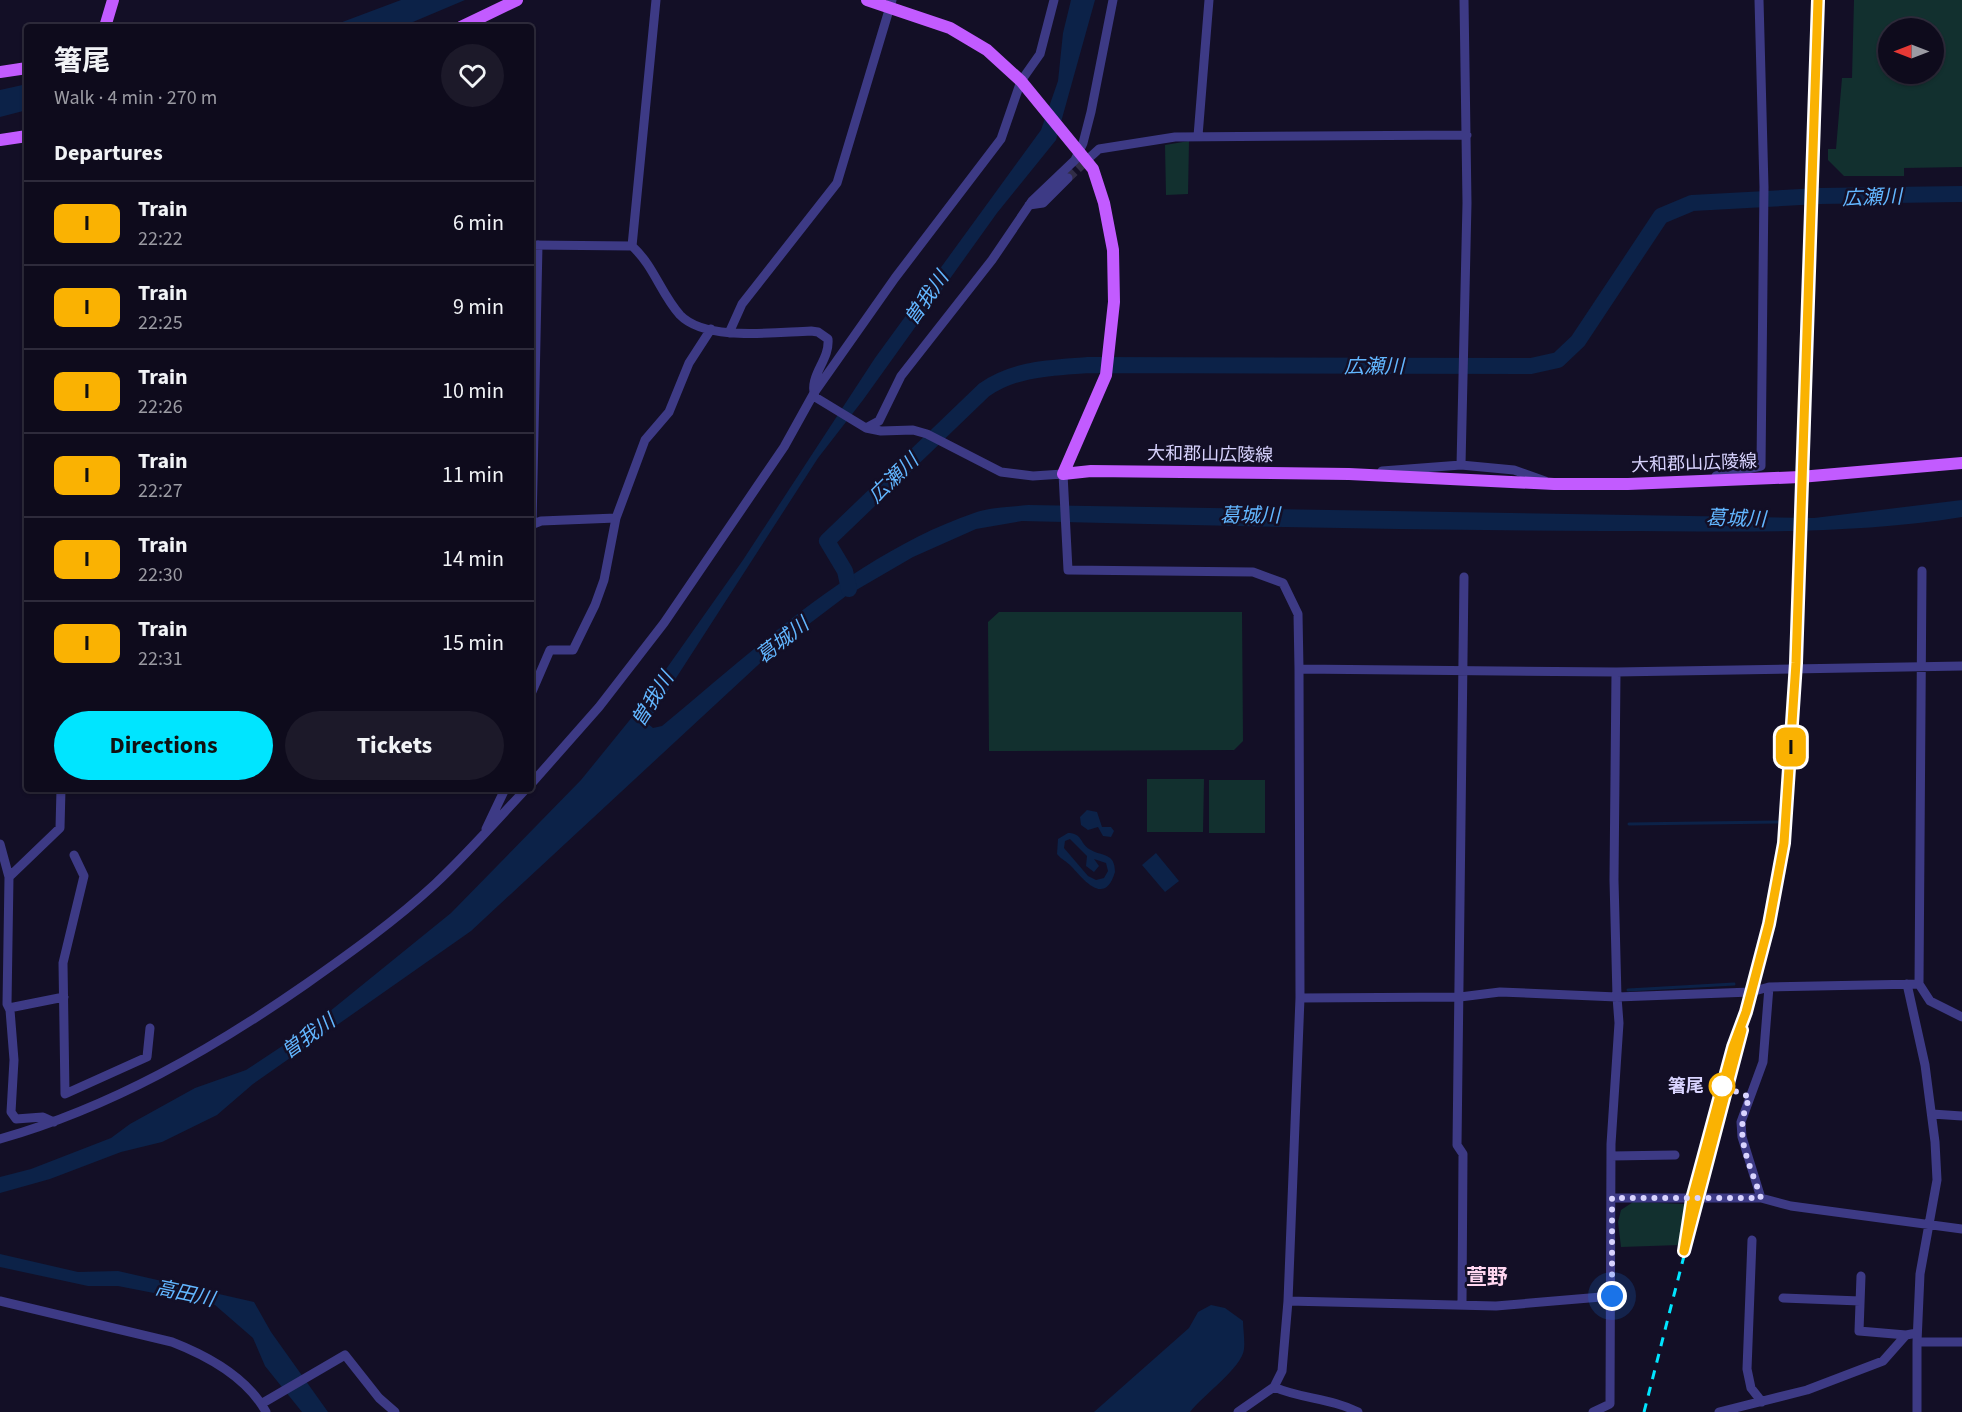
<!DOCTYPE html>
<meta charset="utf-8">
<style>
:root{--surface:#0e0b1c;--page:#1c1929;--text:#f1f3f6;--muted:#9b9ba3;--line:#2e2b3b;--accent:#00e5ff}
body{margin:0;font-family:"Source Sans 3","Noto Sans JP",sans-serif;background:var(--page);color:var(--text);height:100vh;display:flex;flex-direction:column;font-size:22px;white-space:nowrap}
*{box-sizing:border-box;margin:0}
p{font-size:20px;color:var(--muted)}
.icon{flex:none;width:33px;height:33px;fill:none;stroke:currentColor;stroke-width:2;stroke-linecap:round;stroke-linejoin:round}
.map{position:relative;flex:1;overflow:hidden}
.sheet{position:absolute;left:24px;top:24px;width:510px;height:768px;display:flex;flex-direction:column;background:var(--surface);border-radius:6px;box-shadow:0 2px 4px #0004,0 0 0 2px var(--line)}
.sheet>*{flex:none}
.badge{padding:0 12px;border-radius:9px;font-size:21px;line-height:39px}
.needle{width:39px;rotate:270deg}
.buttons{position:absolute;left:1878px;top:18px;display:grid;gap:12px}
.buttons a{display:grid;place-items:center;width:66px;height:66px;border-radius:50%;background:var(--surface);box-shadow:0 2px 4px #0004,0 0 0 2px var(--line);font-size:30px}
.you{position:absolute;width:30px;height:30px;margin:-15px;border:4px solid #fff;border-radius:50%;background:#1a73e8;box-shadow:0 0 0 9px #1a73e833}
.map>.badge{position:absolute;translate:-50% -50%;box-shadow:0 0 0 3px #fff}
h2{padding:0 30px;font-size:22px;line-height:54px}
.round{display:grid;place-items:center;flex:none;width:63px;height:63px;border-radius:32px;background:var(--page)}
.overview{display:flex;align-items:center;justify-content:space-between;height:102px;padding:0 30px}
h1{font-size:28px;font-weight:700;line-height:45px}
.primary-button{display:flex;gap:12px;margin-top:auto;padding:12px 30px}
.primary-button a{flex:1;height:69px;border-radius:36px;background:var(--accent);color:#111;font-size:24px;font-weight:700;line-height:69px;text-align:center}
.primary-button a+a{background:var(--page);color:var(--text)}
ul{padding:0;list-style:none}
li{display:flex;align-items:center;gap:18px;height:84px;padding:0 30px;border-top:2px solid var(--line)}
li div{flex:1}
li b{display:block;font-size:22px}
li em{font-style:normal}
li .badge{min-width:66px;font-weight:700;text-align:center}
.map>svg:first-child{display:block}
.green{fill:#12302f;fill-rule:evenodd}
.water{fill:#0c2248;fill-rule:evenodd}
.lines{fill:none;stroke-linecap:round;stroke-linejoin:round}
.stream{stroke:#0c2248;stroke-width:3}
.river{stroke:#0c2248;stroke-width:16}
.minor-tunnel{stroke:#312d47;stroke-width:9;stroke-dasharray:9 4.5;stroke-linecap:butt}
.minor{stroke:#3d3a85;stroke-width:9}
.major{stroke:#c25bff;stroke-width:12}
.rail{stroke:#00e5ff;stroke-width:3;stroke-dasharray:9 8;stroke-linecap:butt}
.line-casing{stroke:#fff;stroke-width:14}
.line{stroke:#fab202;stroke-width:9}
.walk{stroke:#d9d4ff;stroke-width:6;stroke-dasharray:0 10.8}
.stop-dot{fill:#fff;stroke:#fab202;stroke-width:3}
.labels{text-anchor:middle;stroke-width:5;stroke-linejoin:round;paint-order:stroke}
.street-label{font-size:18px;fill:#d9d4ff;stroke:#130f26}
.stop-label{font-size:18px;font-weight:bold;fill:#d9d4ff;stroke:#130f26;text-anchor:end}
.water-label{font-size:20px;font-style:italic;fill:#62b6ff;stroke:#130f26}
.quarter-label{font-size:21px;font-weight:bold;fill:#ffd6f0;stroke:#130f26}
</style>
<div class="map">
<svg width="1962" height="1412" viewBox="0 0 1962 1412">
<rect width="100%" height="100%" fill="#130f26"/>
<path class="green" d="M 1854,0 L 1962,0 L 1962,167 L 1904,168 L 1904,176 L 1844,176 L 1828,160 L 1828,149 L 1836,149 L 1842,78 L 1852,78 ZM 1888,28 L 1934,28 L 1934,74 L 1888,74 Z
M 1189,141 L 1188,194 L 1166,195 L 1165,145 Z
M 999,612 L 1242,612 L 1243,741 L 1234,750 L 989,751 L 988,622 Z
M 1147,779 L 1204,779 L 1203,832 L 1147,832 Z
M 1209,780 L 1265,780 L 1265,833 L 1209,833 Z
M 1633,1202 L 1685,1204 L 1680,1245 L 1621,1247 L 1618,1222 L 1621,1210 Z"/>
<path class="water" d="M 401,0 L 465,0 L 401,27 L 329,27 Z
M 1071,0 L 1095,0 L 1056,140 L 997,213 L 863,400 L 818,458 L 647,723 L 653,728 L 662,726 C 756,648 857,553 974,513 C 990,507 1011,507 1028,505 L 1814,518 L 1962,500 L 1962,517 C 1844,536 1723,531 1604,531 C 1410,530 1216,526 1022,521 L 976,529 L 913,557 L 846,596 L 772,652 L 471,931 L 253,1084 L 217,1115 L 162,1142 L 121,1152 L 50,1179 L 0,1193 L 0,1177 L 31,1169 L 111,1138 L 130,1124 L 195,1088 L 246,1070 L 308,1029 L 451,913 L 581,780 L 633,716 L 743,560 L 875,358 L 1041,130 L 1058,81 L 1063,33 Z
M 27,84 L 27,110 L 0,117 L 0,90 Z
M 1087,810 L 1097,812 L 1102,827 L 1111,827 L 1114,831 L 1111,837 L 1103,836 L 1098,827 L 1088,830 L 1081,825 L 1080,817 Z
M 1068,833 C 1082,833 1080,843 1089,849 C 1102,857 1115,852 1115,872 C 1104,909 1081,876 1070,865 C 1066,861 1062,860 1057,854 L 1058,839 ZM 1070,839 L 1087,856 L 1086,866 L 1094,872 L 1099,866 L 1094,859 L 1106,863 L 1108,871 L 1104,878 L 1096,880 L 1088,876 L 1064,848 L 1065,841 Z
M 1156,853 L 1179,881 L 1165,892 L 1142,865 Z
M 0,1254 L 78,1272 L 118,1271 L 254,1302 L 271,1332 L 328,1412 L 302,1412 L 265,1366 L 253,1338 L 215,1305 L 118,1286 L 88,1286 L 0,1267 Z
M 1211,1305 L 1225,1308 L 1243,1321 C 1243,1329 1245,1340 1244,1349 C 1242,1368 1203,1395 1190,1412 L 1094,1412 L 1189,1328 L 1198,1312 Z"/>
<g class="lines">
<path class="stream" d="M 1629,824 L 1777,822
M 1628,990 L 1734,984"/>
<path class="river" d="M 849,589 L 845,571 L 827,541 L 984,390 C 1015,368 1051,368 1088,365 L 1531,366 L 1558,360 L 1578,341 L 1661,216 L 1692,203 L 1819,196 L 1962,194"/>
<path class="minor-tunnel" d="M 1068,178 L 1088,159"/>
<path class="minor" d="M 1198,136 L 1209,0
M 1088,159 L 1099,149 L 1175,137 L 1467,135
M 1029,205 L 1043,203 L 1068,178
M 531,245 L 632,246 L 656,0
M 632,246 C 654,266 661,294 680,315 C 706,342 776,332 811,331 L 818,332 L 828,339 C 830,361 808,375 815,397 L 866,428 L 881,431 L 913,430 L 927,434 L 1001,472 L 1033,476 L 1063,474 L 1068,570 L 1253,572 L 1283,583 L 1298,614 L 1299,669 L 1300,998 L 1288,1301 L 1282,1371 L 1274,1387 L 1238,1412
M 729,333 L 742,304 L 837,183 L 892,0
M 866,428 L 879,421 L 901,376 L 992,260 L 1032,201 L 1075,160 L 1083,143 L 1091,112 L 1113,0
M 1461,465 L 1467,203 L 1464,0
M 1382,471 L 1461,465 L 1514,470 L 1545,481
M 1716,476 L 1761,466 L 1764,187 L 1759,0
M 531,525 L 541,521 L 616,518
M 532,525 L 538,245
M 1922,571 L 1919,984 L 1930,1001 L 1962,1017
M 1299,669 L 1616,672 L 1962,666
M 1616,672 L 1614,880 L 1617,997 L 1751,992 L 1769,987 L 1919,984
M 531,694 L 550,650 L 573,650 L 595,605 L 604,580 L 616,518 L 645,440 L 669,412 L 689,363 L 711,329
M 531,784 L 599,707 L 664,623 L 784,447 L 814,393 L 895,278 L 1001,139 L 1021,81 L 1040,54 L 1054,0
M 486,829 L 505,789
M 0,844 L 9,877 L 7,1004 L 10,1010 L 14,1060 L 11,1112 L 16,1119 L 43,1117 L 54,1122
M 74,855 L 84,876 L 63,963 L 65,1094 L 147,1057 L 150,1028
M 9,877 L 60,828 L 61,789
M 1907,984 L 1925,1065 L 1935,1142 L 1937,1180 L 1920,1274 L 1917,1342 L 1962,1342
M 1300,998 L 1460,997 L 1500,992 L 1617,997 L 1619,1023 L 1611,1144 L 1610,1404 L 1593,1412
M 9,1008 L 64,997
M 1932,1114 L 1962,1116
M 0,1139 C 112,1107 211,1050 306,984 C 350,953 395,921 435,884 C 467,854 496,821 526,789
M 1611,1156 L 1675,1155
M 1613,1198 L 1761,1198 L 1791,1206 L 1962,1229
M 1761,1198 L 1742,1137 L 1741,1122 L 1763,1062 L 1769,987
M 1752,1240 L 1747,1369 L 1751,1388 L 1762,1402
M 1861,1276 L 1859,1331 L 1906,1335
M 1783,1298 L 1860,1301
M 0,1301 L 172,1342 C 208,1356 247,1377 266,1412
M 1288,1301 L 1496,1306 L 1613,1296
M 1462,1304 L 1463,1154 L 1457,1145 L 1464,577
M 1917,1342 L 1917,1412
M 1274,1387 C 1301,1399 1331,1398 1358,1412
M 261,1404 L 345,1355 L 379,1398 L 395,1412
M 1719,1412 L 1807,1390 L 1883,1361 L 1906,1335 L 1917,1333"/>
<path class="major" d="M 867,0 L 950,28 L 987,50 L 1021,81 L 1093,169 L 1104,203 L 1113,250 L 1114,302 L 1106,375 L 1063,474
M 105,27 L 113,0
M 461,27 L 517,0
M 0,72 L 27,68
M 0,140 L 27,136
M 1063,474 L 1091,471 L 1349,474 L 1554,484 L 1628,484 L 1800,477 L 1962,463"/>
<path class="rail" d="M 1644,1412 L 1769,924 L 1780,871 L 1789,791 L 1818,0"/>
</g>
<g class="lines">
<g class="line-casing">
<path id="line" d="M 1742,1030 L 1684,1251 L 1692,1199 L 1733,1047 L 1746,1012 L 1769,924 L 1784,843 L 1796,663 L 1818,0"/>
</g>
<use href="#line" class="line"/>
<path class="walk" d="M 1612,1296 L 1612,1198 L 1761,1198 C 1749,1161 1732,1134 1750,1097 L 1722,1086"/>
</g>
<circle class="stop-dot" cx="1722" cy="1086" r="12"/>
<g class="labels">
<g class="street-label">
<text transform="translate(1210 454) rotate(1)" y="6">大和郡山広陵線</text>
<text transform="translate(1694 463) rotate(-2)" y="6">大和郡山広陵線</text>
</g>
<g class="stop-label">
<text x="1704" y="1092">箸尾</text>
</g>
<g class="water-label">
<text transform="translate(1872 197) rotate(-2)" y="7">広瀬川</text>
<text transform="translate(926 298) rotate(-55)" y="7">曽我川</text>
<text x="1374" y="373">広瀬川</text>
<text transform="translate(893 478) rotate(-44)" y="7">広瀬川</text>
<text x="1250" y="522">葛城川</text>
<text transform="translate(1736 518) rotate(2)" y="7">葛城川</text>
<text transform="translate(782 640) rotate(-38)" y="7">葛城川</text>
<text transform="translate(652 699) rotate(-58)" y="7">曽我川</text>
<text transform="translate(308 1036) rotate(-36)" y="7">曽我川</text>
<text transform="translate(185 1293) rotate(12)" y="7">高田川</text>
</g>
<g class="quarter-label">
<text x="1487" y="1284">萱野</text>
</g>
</g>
</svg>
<div class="buttons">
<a><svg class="needle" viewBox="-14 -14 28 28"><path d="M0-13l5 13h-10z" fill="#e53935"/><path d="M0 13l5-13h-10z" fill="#9b9ba3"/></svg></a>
</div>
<div class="you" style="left:1612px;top:1296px"></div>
<b class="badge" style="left:1791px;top:747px;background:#fab202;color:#111">I</b>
<section class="sheet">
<div class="overview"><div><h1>箸尾</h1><p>Walk · 4 min · 270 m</p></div><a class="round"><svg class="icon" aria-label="heart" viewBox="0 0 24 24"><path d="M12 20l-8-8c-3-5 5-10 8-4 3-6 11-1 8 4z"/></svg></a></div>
<h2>Departures</h2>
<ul>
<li><span class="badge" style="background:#fab202;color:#111">I</span><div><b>Train</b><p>22:22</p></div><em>6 min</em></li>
<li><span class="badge" style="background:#fab202;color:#111">I</span><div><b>Train</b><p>22:25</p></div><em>9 min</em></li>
<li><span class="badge" style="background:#fab202;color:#111">I</span><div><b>Train</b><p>22:26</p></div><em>10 min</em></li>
<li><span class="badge" style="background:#fab202;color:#111">I</span><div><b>Train</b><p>22:27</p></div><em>11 min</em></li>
<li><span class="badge" style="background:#fab202;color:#111">I</span><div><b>Train</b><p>22:30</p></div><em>14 min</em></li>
<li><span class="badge" style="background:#fab202;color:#111">I</span><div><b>Train</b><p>22:31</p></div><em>15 min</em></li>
</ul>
<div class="primary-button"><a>Directions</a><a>Tickets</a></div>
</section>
</div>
